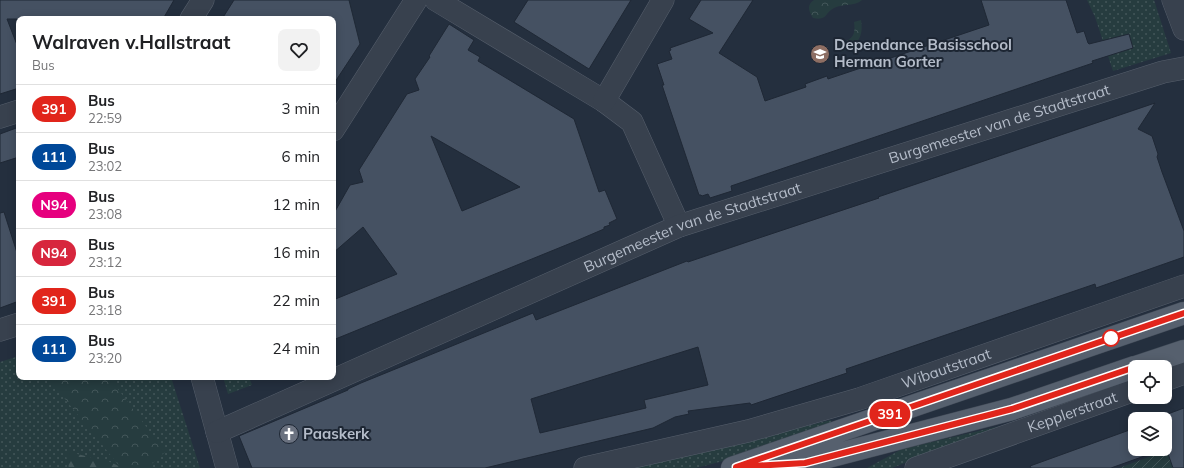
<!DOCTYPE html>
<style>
:root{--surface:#fff;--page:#f2f2f2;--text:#202124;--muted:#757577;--line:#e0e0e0}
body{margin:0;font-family:Mulish,sans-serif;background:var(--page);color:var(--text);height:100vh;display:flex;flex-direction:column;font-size:15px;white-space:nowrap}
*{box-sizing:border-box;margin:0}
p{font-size:13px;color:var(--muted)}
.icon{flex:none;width:22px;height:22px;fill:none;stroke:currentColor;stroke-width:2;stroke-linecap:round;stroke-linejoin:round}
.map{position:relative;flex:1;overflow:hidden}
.drawer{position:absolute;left:16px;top:16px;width:320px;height:364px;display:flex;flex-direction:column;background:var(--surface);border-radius:8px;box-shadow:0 2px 10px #0003}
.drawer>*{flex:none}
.badge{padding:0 8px;border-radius:13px;font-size:14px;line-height:26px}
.controls{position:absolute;left:1128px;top:360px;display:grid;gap:8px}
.controls a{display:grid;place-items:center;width:44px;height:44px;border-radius:8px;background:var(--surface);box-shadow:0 2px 10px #0003;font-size:20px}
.map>.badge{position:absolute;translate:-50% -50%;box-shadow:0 0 0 2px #fff}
.round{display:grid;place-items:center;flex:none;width:42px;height:42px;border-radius:8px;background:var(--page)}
.summary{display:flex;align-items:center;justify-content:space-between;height:68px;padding:0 16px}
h1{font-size:19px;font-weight:700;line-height:30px}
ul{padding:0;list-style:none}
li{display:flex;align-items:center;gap:12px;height:48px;padding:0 16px;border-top:1px solid var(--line)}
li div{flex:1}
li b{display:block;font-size:15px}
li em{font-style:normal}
li .badge{min-width:44px;font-weight:700;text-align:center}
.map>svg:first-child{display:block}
.grass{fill:url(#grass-dots)}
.forest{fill:url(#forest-firs)}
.park{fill:url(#park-crowns)}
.garden{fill:url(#garden-furrows)}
.building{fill:#455162;stroke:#1f2835;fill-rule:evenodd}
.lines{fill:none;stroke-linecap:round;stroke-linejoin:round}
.minor-casing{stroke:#565f6c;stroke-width:23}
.major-casing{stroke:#414a57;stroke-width:23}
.minor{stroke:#38414e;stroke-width:22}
.major{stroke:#56606e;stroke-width:22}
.line-casing{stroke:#fff;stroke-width:9}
.line{stroke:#e1251b;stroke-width:6}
.stop-dot{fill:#fff;stroke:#e1251b;stroke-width:2}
.labels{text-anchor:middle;stroke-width:4;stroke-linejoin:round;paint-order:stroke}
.poi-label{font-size:15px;font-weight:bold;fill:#b4bcc9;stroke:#1d2633;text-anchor:start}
.street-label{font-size:15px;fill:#b4bcc9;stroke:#1d2633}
</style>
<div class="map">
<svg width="1184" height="468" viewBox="0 0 1184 468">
<defs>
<pattern id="grass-dots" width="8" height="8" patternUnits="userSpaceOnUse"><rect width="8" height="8" fill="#263c3f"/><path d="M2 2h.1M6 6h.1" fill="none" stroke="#435659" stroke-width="1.8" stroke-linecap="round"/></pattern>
<pattern id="forest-firs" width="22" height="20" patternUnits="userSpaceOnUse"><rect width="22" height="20" fill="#263c3f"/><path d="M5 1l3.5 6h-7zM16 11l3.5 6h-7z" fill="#435659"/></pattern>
<pattern id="park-crowns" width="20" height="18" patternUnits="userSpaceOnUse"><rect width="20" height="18" fill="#263c3f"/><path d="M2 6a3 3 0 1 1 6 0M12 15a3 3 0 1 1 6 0" fill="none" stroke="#435659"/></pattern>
<pattern id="garden-furrows" width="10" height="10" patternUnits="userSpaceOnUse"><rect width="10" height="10" fill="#263c3f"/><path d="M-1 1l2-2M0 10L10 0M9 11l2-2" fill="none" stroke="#435659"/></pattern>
</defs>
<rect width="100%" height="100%" fill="#242f3e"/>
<path class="grass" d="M 1087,0 L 1154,0 L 1171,53 L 1113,71 L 1095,17 Z
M 19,356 L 19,377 L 171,377 L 200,468 L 0,468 L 0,362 Z
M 223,377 L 249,377 L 252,385 L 228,394 Z
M 831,420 L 834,431 L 773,448 L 704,466 L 696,468 L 634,468 Z
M 1000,426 L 892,468 L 867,468 L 902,449 Z"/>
<path class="forest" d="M 65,451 L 110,462 L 123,468 L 69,468 Z"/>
<path class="park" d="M 814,0 L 862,0 C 854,7 844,3 834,8 C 824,13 828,21 813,18 C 809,12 806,5 814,0 Z
M 861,20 C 864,37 857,46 841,52 L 840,44 C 852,39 856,36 854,22 Z
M 47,377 L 109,377 L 165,452 L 147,468 L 121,468 Z"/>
<path class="garden" d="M 1184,444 L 1184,468 L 1119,468 Z"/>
<path class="building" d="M 0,0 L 174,0 L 163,19 L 7,19 L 19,50 L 19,88 L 0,94 Z
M 234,0 L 349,0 L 360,44 L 333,85 L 333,19 L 222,19 Z
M 528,0 L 631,0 L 589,69 L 514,22 Z
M 701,0 L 753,0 L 719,53 L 757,77 L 765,101 L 806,87 L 805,84 L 827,76 L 828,79 L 989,25 L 981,0 L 1066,0 L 1077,33 L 1084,31 L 1088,43 L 1089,44 L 1129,34 L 1133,48 L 1092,61 L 1093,63 L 731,186 L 732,191 L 710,198 L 708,194 L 702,196 L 701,195 L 699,195 L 671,112 L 662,85 L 664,85 L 657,64 L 672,59 L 669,51 L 671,50 L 670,48 L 713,33 L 689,19 Z
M 449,24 L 474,40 L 468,50 L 480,57 L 478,61 L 574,119 L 599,192 L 605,190 L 617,219 L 609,223 L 610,225 L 604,227 L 604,229 L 576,241 L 333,340 L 333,300 L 397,274 L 363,227 L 333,253 L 333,215 L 350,185 L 363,182 L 359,170 L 407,94 L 419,90 L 415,79 L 430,57 L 429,56 ZM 431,136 L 520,187 L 462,211 Z
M 1155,103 L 1138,129 L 1152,136 L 1158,154 L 1157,157 L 1162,172 L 1184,231 L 1184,257 L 1096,288 L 1095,284 L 846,369 L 847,373 L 751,405 L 750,403 L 688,411 L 689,414 L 675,417 L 653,428 L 485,468 L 252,468 L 239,436 L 348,390 L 348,389 L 361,383 L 533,313 L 536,320 L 687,261 L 688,262 L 753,240 L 879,198 L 878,197 ZM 698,347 L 708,385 L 644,400 L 646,408 L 540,433 L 531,399 Z
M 19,127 L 19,157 L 0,163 L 0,134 Z
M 4,212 L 19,259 L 19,301 L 0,308 L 0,213 Z
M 1184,408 L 1184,468 L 1173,468 L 1166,448 L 1165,449 L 1165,419 L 1160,419 L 1165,417 L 1165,415 Z
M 1135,428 L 1135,449 L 1164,449 L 1111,468 L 1031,468 L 1030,466 Z"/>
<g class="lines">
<g class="minor-casing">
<g id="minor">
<path d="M 436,0 L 604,101 L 632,122 L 679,226"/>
<path d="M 1173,0 L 1184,29"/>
<path d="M 191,19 L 203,0"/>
<path d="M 604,101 L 663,0"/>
<path d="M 0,117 L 19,111"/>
<path d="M 333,130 L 416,0"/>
<path d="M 0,330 L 19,324"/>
<path d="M 202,377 L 227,468"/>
<path d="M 1165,380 L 1184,373"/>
<path id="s1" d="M 217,432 L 679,226 L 1163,72 L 1184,68"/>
<path id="s2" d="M 585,468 L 748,431 L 859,399 L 1184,286"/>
<path id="s3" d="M 916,468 L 1135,390"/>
</g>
</g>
<g class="major-casing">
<path id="major" d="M 1136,367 L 1184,351
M 763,466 L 805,463 L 1012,409 L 1135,367
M 732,468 L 1184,313"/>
</g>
<use href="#minor" class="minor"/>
<use href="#major" class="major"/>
</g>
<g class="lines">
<g class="line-casing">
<path id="line" d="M 1135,367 L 1012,409 L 805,463 L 736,467 L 1184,313"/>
</g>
<use href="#line" class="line"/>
</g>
<defs>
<g id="school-disc" transform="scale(1)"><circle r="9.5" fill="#8d6e63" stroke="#1d2633"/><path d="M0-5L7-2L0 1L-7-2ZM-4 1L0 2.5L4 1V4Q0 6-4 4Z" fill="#fff"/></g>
<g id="church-disc" transform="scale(1)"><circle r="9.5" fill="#6b7280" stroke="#1d2633"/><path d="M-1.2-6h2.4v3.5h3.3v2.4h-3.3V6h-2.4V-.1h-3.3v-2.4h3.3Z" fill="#fff"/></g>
</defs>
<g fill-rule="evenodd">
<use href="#school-disc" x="820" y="54"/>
<use href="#church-disc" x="289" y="434"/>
</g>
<circle class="stop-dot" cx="1111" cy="338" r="8"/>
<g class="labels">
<g class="poi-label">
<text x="834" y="50">Dependance Basisschool<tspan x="834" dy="17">Herman Gorter</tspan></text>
<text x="303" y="439">Paaskerk</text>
</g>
<g class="street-label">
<text dy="5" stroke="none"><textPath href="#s1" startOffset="842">Burgemeester van de Stadtstraat</textPath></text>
<text dy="5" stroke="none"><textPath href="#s1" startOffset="518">Burgemeester van de Stadtstraat</textPath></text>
<text dy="5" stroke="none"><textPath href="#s2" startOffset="375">Wibautstraat</textPath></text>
<text dy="5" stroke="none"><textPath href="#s3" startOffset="166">Kepplerstraat</textPath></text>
</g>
</g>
</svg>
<div class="controls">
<a><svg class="icon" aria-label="locate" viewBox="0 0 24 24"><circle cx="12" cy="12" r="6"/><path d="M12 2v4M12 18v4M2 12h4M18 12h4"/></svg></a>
<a><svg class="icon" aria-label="layers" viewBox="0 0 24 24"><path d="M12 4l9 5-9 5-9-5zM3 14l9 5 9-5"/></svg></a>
</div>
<b class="badge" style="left:890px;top:414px;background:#e1251b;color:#fff">391</b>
<section class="drawer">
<div class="summary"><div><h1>Walraven v.Hallstraat</h1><p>Bus</p></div><a class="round"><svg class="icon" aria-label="heart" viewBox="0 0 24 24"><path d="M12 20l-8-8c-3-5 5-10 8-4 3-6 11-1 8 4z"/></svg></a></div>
<ul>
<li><span class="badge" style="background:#e1251b;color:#fff">391</span><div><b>Bus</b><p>22:59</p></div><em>3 min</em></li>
<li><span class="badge" style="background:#004899;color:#fff">111</span><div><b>Bus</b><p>23:02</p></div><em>6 min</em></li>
<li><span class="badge" style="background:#e6007e;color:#fff">N94</span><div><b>Bus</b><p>23:08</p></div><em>12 min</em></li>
<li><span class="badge" style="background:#d7263d;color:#fff">N94</span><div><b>Bus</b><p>23:12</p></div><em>16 min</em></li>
<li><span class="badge" style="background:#e1251b;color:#fff">391</span><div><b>Bus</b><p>23:18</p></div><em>22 min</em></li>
<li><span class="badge" style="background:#004899;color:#fff">111</span><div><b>Bus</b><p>23:20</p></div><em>24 min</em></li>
</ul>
</section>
</div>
